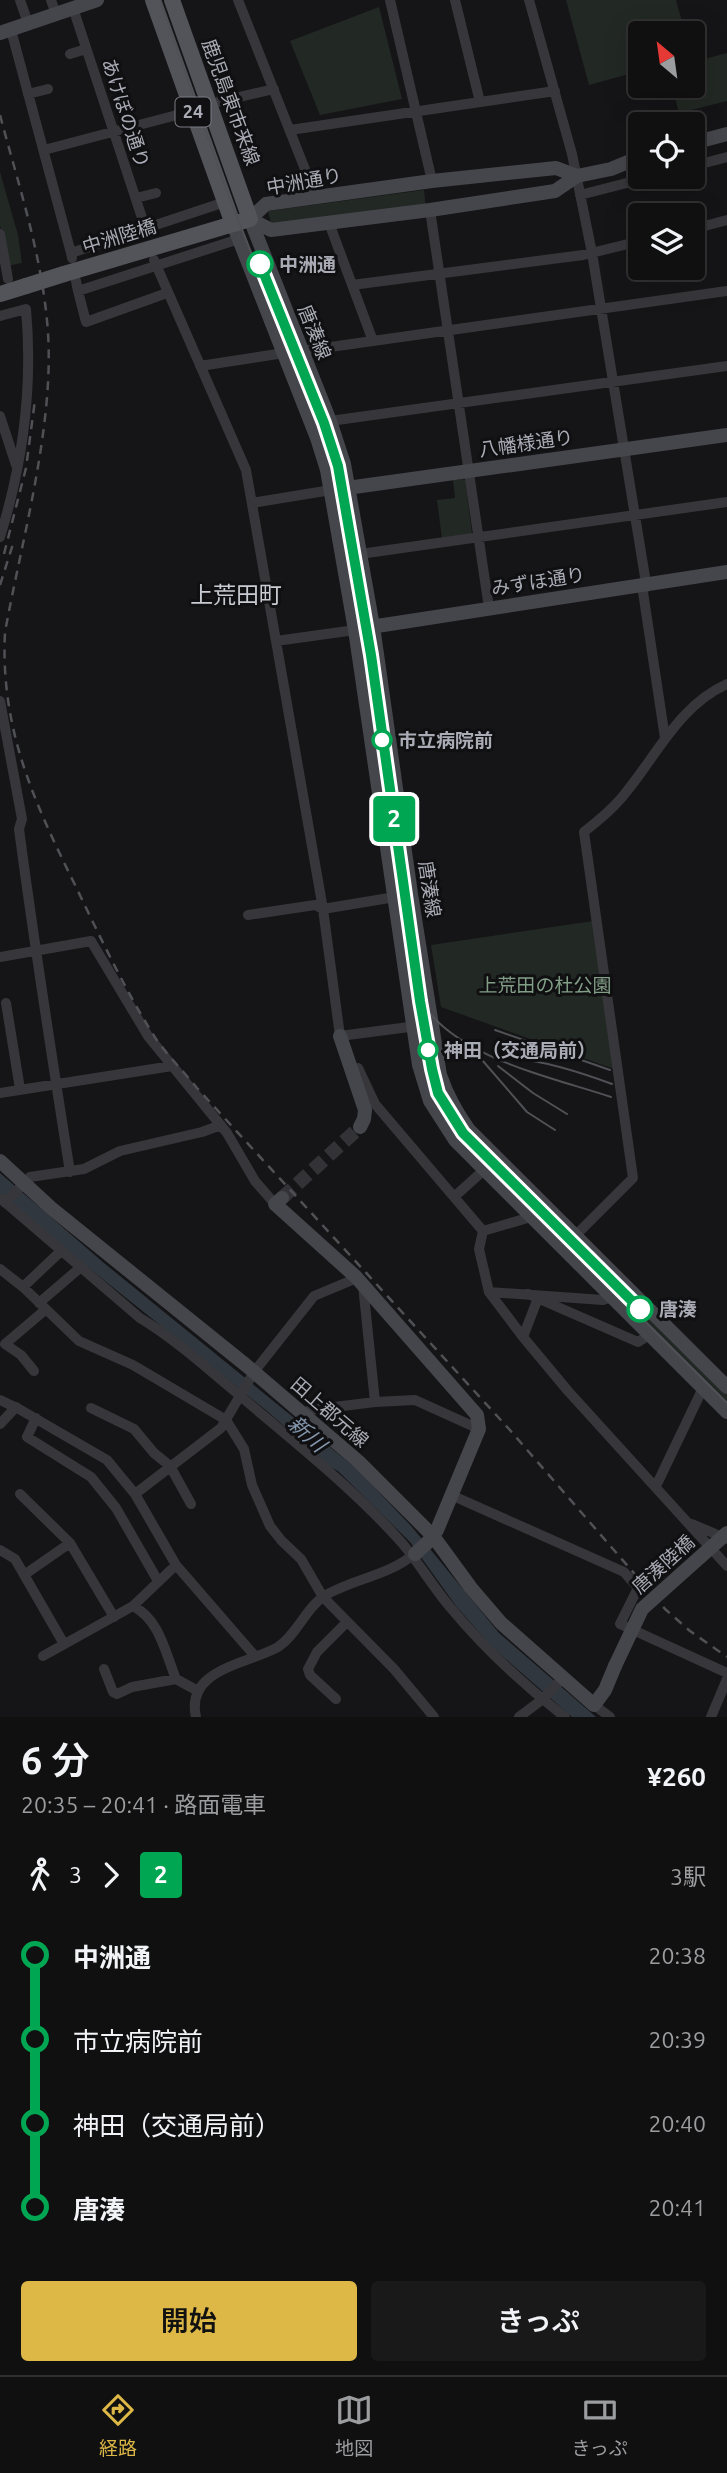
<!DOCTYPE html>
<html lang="ja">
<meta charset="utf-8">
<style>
:root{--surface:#101011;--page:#19191a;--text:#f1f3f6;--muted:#9c9d9f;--line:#303031;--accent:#ddb847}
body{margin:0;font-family:Ubuntu,"Noto Sans JP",sans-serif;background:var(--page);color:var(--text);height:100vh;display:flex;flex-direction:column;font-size:26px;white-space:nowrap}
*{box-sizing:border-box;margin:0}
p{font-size:23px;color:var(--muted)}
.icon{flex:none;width:38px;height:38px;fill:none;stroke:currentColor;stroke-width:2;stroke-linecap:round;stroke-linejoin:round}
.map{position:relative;height:1717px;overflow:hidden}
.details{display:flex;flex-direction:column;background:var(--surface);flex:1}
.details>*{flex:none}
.badge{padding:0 14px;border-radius:5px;font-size:24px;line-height:46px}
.needle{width:46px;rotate:331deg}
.buttons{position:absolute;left:628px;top:21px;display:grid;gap:14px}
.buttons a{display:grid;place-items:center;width:77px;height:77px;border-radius:7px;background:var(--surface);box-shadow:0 7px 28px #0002,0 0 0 2px var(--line);font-size:35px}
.map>.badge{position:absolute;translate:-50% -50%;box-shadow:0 0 0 4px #fff}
.legs{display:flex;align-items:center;gap:10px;height:77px;padding:0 21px;font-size:23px}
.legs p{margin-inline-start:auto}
.summary{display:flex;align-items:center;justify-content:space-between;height:119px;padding:0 21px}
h1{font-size:38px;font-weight:600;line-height:52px}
.action{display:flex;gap:14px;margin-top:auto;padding:14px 21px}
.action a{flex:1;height:80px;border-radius:7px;background:var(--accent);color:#111;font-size:28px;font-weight:600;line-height:80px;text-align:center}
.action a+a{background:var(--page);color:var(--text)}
ul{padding:0 21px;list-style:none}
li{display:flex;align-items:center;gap:24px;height:84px;font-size:26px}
li i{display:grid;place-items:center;width:10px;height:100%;margin:0 9px;background:currentColor}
li i::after{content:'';width:18px;height:18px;margin:-9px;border:5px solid;border-radius:50%;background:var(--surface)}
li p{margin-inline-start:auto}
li:first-child i{background:linear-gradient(#0000 50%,currentColor 0)}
li:last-child i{background:linear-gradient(currentColor 50%,#0000 0)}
.tabs{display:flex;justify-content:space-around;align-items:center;height:98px;border-top:2px solid var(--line);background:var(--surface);font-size:19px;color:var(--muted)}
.tabs a{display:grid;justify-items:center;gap:4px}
.tabs .on{color:var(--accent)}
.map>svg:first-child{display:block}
.green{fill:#222823}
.water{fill:#30373e}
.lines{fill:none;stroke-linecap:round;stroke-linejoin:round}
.secondary-tunnel{stroke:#333337;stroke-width:14;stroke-dasharray:14 7;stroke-linecap:butt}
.street{stroke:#37373b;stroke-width:10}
.secondary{stroke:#45464b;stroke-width:14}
.primary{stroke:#53545a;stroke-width:16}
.tram{stroke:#505156;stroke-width:2}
.rail{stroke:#505156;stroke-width:2.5;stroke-dasharray:9 7;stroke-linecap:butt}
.secondary-bridge{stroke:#45464b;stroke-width:14}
.primary-bridge{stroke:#53545a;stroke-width:16}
.line-1-casing{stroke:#fff;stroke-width:16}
.line-1{stroke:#00a651;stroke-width:10}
.stop-1-dot{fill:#fff;stroke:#00a651;stroke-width:3.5}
.labels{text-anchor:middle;stroke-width:6;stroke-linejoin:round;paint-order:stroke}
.shield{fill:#101012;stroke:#7b7c84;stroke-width:2}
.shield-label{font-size:18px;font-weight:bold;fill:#a9abb5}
.street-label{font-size:19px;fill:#a9abb5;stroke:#101012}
.stop-label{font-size:19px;font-weight:bold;fill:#a9abb5;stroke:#101012;text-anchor:start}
.park-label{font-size:19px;fill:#829e86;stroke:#101012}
.water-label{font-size:21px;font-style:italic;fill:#8496ac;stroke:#101012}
.quarter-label{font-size:23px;fill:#c9cbd2;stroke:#101012}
</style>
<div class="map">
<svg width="727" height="1717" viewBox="0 0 727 1717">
<rect width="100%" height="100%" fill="#151517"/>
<path class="green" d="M 566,0 L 676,0 L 685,33 L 640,33 L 640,71 L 589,85 Z
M 379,7 L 402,99 L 320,115 L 290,41 Z
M 727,53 L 727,101 L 679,113 L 672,86 L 693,86 L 693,62 Z
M 0,172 L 18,235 L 22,263 L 7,266 L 0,225 Z
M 424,190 L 426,208 L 272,228 L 268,211 Z
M 279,301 L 341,468 L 332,471 L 270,304 Z
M 462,479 L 465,480 L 472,533 L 471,536 L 442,539 L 437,500 L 455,498 L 453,480 Z
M 593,921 L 614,1069 L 441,1007 L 431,945 Z
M 429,1038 L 440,1091 L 537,1203 L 531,1210 L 459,1137 L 431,1094 L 420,1040 Z
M 632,1299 L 727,1393 L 727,1405 L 626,1305 Z"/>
<path class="water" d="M 0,1173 L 104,1263 L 358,1470 L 412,1527 L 499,1633 L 596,1717 L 572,1717 L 491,1646 L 456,1606 L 410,1542 L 338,1471 L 330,1467 L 267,1411 L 44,1232 L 0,1193 Z"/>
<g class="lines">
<path class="secondary-tunnel" d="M 282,1198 L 360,1127"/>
<path class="street" d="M 20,0 L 28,23
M 51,0 L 56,14
M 238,0 L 316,197
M 390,0 L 432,181
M 455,0 L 480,102
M 529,0 L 572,154 L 592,253 L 646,583 L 643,592 L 665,738
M 73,8 L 147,233
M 11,30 L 71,253
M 70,54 L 86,49
M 28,94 L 48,89
M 209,104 L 274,89
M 290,130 L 555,91
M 44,150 L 192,111
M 693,166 L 727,157
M 580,195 L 650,177
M 136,198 L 156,193
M 430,210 L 489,608
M 330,222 L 332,231 L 373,341
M 693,229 L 727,220
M 0,234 L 8,279
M 72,258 L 71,253 L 225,202
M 154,260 L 246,470 L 323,909 L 340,1036 L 343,1039
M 76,281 L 78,291 L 239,239
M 352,285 L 583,255 L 640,241
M 78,291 L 86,322 L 167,293
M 0,316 L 26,309 C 33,386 23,463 0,537
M 302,351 L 727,291
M 200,366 L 284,353
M 0,416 L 16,465
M 330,421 L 727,366
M 252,503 L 331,490
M 360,554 L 727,502
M 276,641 L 355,630
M 0,701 L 22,819 L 19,829 C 34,943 52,1058 70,1172
M 248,915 L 315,905 L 323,909 L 395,897
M 0,957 L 91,941 L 148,1036 L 227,1133 L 255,1181 L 275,1204
M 6,1003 L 20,1089
M 340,1036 L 432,1024
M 358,1068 L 375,1104 L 483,1231 L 479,1249 L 489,1292 L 523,1337 L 568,1391 L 727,1566
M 0,1093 L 172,1066
M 454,1197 L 484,1170
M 0,1198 L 140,1318 C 178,1341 211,1372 245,1400 C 299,1446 355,1490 402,1543 C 419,1563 433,1587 450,1607 C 483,1647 524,1685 565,1717
M 5,1203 L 30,1177 L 84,1169 L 120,1151 L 202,1132 L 221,1125
M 483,1231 L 531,1217
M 575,1236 L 633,1178 L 584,832 C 600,819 615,807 627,791 C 657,754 681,704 727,684
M 0,1269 L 23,1287 L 79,1341 L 133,1365 L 226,1420 L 244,1449 L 252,1485 L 270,1526 L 281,1540 L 301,1559 L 323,1597 L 394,1669 L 434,1717
M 363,1285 L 375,1402
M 23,1287 L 61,1251
M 489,1292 L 603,1300 L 612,1297
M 528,1294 L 638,1342 L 649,1335
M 39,1303 L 81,1267
M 523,1337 L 538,1298
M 34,1371 L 21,1355 L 5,1344 L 45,1310
M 0,1400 L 19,1409 L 107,1460 L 135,1494 L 176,1565 L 254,1655
M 91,1408 L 134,1429 L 154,1453 L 170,1466 L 191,1504
M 304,1413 L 310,1410 L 375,1402 L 415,1400 L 479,1429
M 36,1418 L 27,1437 L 91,1477 L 116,1508 L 158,1581
M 0,1424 L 16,1407
M 656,1486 L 703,1388
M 20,1494 L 70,1543 L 114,1617
M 135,1494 L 221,1428 L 254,1372 L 314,1296 L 357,1278
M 451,1495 L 624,1572 L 638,1588 L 620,1624 L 727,1673
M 692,1524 L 727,1539
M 0,1550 L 15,1559 L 64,1644
M 24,1575 L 70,1543
M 133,1606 C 160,1620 165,1652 176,1679
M 43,1656 L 133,1606 L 176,1565
M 104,1669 L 113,1692 L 117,1694 L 132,1687 L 176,1679 L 198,1691
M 336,1699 L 310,1675 L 308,1669 L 317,1652 L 346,1623
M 594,1705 L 610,1717
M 196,1717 C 185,1669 248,1664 278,1647 C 297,1635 306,1607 326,1595 C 353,1579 390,1575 414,1554
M 519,1717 L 543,1699 L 562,1679
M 711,1717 L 727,1679"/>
<path class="secondary" d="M 0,33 L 97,0
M 693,143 L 727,134
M 250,219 L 330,421 L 344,464 L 373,626 L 411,894 L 440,1075 C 447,1095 456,1112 469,1130 L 727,1387
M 250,219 L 271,230 L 430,210 L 555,191 L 577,176 L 611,169 L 640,157
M 250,219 L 266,204 L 432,181 L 556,168 L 577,176
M 233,224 L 317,438 L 327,470 L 355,630 L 419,1065 L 430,1101 L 455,1140 L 727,1412
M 340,489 L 727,435
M 364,628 L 727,572
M 340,1036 L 365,1110 L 364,1119 L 360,1127
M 0,1161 L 51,1208 L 247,1366 L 359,1462 L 433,1536 L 471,1588 L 501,1623 L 594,1705 L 605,1690 L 615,1666
M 282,1198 L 275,1204 L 356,1277 L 477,1415 L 479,1429 L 437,1530 L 428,1542 L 415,1554"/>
<path class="primary" d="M 153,0 L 233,224
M 64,274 L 250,219 L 172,0
M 0,294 L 26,286"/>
<path class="tram" d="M 160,0 L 226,189 L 319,424 L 333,468 L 366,656 L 426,1070 L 434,1095 L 459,1136 L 727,1403
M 420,1001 C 459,1059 548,1076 611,1097
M 495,1030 L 610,1070
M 476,1053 L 527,1112 L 555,1130
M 514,1058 C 549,1062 580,1072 612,1084
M 498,1066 L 533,1093 L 567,1114"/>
<path class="rail" d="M 0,115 C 19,187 43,258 48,333 C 54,427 22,539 5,632 C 0,730 35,804 77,889 C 101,939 126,992 156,1039 C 168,1056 184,1072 197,1088 L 509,1429 L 665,1609 L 690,1631 L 727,1657
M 4,554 L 26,468 L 35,400
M 0,585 L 13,544"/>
<path class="secondary-bridge" d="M 615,1666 L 642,1609 L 727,1533"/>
<path class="primary-bridge" d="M 26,286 L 64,274"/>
</g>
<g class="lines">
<g class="line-1-casing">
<path id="line-1" d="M 260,264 L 324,423 L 338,466 L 371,655 L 420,1001 L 432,1069 L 438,1093 L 463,1133 L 640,1309"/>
</g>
<use href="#line-1" class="line-1"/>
</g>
<g class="stop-1-dot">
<circle cx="260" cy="264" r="12"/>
<circle cx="382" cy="740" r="9"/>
<circle cx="428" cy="1050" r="9"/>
<circle cx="640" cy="1309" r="12"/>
</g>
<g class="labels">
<rect class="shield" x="175.5" y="97.5" width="35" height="29" rx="5"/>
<g class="shield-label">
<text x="193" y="118">24</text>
</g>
<g class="street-label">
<text transform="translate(231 102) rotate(70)" y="7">鹿児島東市来線</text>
<text transform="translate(126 113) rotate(72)" y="7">あけぼの通り</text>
<text transform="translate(304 181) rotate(-10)" y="7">中洲通り</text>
<text transform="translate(119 236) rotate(-17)" y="7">中洲陸橋</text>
<text transform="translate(315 332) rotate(68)" y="7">唐湊線</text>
<text transform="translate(526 443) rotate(-8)" y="7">八幡様通り</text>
<text transform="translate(538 581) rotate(-9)" y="7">みずほ通り</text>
<text transform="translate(430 889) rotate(81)" y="7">唐湊線</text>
<text transform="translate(330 1412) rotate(41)" y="7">田上郡元線</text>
<text transform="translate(663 1564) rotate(-42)" y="7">唐湊陸橋</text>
</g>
<g class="stop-label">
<text x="279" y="271">中洲通</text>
<text x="398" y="747">市立病院前</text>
<text x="444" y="1057">神田（交通局前）</text>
<text x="659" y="1316">唐湊</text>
</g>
<g class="park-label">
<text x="545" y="992">上荒田の杜公園</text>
</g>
<g class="water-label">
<text transform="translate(307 1434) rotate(42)" y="7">新川</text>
</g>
<g class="quarter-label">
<text x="236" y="603">上荒田町</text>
</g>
</g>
</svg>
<div class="buttons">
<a><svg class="needle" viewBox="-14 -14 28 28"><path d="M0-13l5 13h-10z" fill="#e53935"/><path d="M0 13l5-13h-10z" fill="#9c9d9f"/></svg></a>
<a><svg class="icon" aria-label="locate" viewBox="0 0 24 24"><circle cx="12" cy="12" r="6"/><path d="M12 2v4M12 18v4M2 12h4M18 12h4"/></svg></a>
<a><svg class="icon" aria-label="layers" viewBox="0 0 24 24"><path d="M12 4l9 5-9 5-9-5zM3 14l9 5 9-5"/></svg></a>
</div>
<b class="badge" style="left:394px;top:819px;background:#00a651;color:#fff">2</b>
</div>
<section class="details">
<div class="summary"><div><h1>6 分</h1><p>20:35 – 20:41 · 路面電車</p></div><b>¥260</b></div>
<div class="legs"><svg class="icon" aria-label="walk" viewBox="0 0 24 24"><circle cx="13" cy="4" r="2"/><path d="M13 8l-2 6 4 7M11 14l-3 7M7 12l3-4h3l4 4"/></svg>3<svg class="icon" aria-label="forward" viewBox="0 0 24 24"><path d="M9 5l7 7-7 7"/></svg><b class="badge" style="background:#00a651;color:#fff">2</b><p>3駅</p></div>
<ul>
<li><i style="color:#00a651"></i><b>中洲通</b><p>20:38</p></li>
<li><i style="color:#00a651"></i><span>市立病院前</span><p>20:39</p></li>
<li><i style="color:#00a651"></i><span>神田（交通局前）</span><p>20:40</p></li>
<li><i style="color:#00a651"></i><b>唐湊</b><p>20:41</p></li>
</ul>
<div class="action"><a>開始</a><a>きっぷ</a></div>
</section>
<nav class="tabs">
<a class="on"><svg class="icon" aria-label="directions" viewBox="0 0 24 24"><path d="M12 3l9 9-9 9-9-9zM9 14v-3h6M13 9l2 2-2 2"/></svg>経路</a>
<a><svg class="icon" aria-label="map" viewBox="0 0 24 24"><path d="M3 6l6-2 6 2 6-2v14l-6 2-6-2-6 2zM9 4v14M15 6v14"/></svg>地図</a>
<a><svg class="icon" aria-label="tickets" viewBox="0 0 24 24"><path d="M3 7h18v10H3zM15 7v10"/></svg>きっぷ</a>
</nav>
